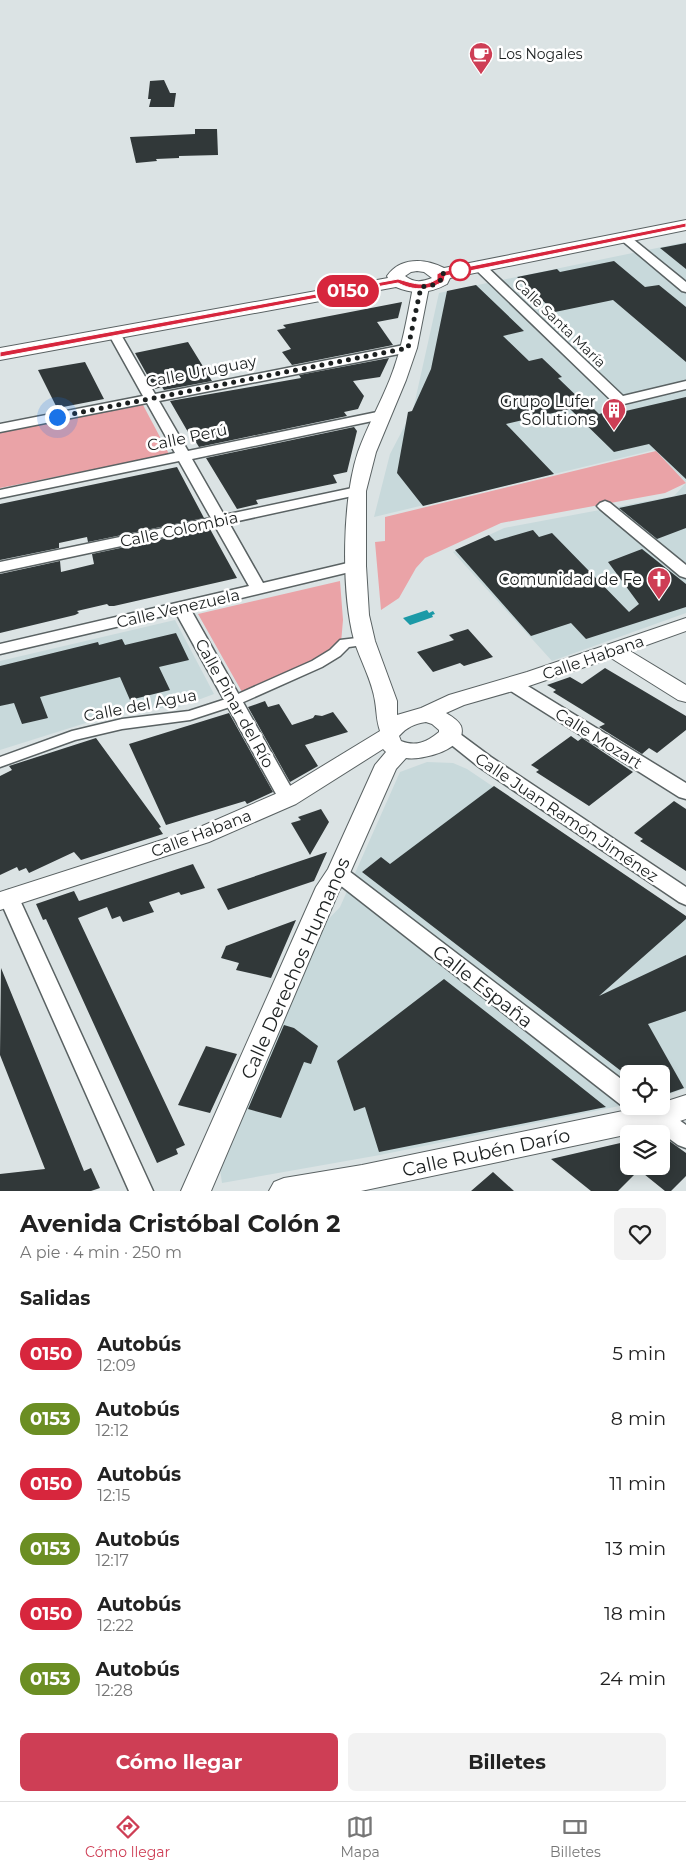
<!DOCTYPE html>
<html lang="es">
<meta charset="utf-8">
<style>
:root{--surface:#fff;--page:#f2f2f2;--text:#222;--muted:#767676;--line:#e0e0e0;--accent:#ce3e55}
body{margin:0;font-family:Montserrat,sans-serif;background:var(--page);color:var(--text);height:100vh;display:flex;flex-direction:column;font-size:19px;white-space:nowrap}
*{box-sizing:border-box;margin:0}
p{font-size:16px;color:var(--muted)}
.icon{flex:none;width:28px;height:28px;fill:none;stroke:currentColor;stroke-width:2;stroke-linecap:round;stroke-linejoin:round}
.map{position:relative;height:1191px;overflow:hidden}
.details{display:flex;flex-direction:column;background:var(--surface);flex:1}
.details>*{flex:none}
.badge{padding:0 10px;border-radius:16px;font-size:18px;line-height:32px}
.buttons{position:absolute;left:620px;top:1065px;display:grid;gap:10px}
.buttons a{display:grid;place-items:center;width:50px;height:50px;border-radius:8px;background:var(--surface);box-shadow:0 2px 12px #0003;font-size:25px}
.you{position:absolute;width:25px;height:25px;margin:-12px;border:4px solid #fff;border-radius:50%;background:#1a73e8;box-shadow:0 0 0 8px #1a73e833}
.map>.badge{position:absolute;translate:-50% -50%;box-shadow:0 0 0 2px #fff}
h2{padding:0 20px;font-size:19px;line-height:45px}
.round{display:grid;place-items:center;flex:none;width:52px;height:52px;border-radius:8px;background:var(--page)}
.head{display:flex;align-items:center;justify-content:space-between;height:85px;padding:0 20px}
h1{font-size:24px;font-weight:700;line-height:38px}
.button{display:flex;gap:10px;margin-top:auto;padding:10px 20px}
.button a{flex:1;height:58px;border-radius:8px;background:var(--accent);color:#fff;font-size:20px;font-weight:700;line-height:58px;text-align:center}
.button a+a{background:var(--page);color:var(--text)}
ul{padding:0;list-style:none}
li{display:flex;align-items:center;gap:15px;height:65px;padding:0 20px}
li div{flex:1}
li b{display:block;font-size:19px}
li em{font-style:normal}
li .badge{min-width:55px;font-weight:700;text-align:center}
.tabs{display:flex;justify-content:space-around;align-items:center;height:70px;border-top:1px solid var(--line);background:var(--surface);font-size:14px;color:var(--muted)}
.tabs a{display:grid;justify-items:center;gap:2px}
.tabs .on{color:var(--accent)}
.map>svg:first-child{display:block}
.built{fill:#c8d9db}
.green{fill:#eaa3a7}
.water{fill:#1c9aa7}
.building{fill:#313839}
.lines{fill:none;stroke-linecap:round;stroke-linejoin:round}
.pedestrian-casing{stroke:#5a6263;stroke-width:3}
.minor-casing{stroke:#5a6263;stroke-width:3}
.tertiary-casing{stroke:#5a6263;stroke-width:2}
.secondary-casing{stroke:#5a6263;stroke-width:2}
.pedestrian{fill:#fff;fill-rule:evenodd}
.minor{fill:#fff;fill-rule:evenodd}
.tertiary{fill:#fff;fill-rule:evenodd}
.secondary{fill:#fff;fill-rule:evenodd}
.line{fill:#d7263d;stroke:#fff}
.walk{stroke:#1c2020;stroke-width:5;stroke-dasharray:0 9}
.stop-dot{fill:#fff;stroke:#d7263d;stroke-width:2.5}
.labels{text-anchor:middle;stroke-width:5;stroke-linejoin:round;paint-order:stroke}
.far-poi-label{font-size:14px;fill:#1c2020;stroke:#fff;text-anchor:start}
.far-street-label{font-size:14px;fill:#1c2020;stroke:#fff}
.street-label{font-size:16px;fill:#1c2020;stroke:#fff}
.poi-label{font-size:16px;fill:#1c2020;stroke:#fff;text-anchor:end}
.near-street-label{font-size:19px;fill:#1c2020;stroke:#fff}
</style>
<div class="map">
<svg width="686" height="1191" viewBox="0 0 686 1191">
<rect width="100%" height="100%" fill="#dbe3e4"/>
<path class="built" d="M 686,242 L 686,482 L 654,450 L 374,517 L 390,454 L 413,410 L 439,293 Z
M 686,483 L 686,613 L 552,661 L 453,552 L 504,528 L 674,496 Z
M 175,620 L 214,694 L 179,707 L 127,710 L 0,750 L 0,661 Z
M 427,762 L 453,763 L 467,769 L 686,917 L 686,1088 L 661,1097 L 661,1074 L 629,1074 L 629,1104 L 380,1155 L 222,1183 L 220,1169 L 322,926 L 340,907 L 400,772 Z"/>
<path class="green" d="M 143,405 L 169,454 L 0,488 L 0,432 Z
M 656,451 L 686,483 L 665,493 L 501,523 L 425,558 L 416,568 L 399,598 L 381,610 L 375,542 L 385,541 L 385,517 Z
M 340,581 L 343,620 L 341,643 L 311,663 L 242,692 L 198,614 Z"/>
<path class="water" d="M 427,610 L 429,613 L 433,611 L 435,614 L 432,615 L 433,617 L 410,625 L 403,618 Z"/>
<path class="building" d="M 164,80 L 170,93 L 176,93 L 174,107 L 149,107 L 151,99 L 148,99 L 150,81 Z
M 195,129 L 217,129 L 218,155 L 179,156 L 179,158 L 156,159 L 157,161 L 136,163 L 130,137 L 195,134 Z
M 686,243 L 686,269 L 660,248 Z
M 614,261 L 645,287 L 659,285 L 686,307 L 686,362 L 613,300 L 555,312 L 517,277 L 557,269 L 560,272 Z
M 476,285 L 524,331 L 503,336 L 529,361 L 542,358 L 562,377 L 558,378 L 586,405 L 589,404 L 599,414 L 615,410 L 617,413 L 686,397 L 686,479 L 649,444 L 614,452 L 570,409 L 506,424 L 554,474 L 423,506 L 397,473 L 408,412 L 412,411 L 431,369 L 447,291 Z
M 402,302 L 398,318 L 377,322 L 393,345 L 292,365 L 282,352 L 291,349 L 277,330 L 286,328 L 283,325 Z
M 188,342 L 212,381 L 164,390 L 162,387 L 155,389 L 135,353 Z
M 389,358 L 380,377 L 353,381 L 364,396 L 358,409 L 344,412 L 347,416 L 199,447 L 194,439 L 192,439 L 170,401 L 256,386 L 301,378 L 299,375 Z
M 85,362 L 104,399 L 63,407 L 62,405 L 56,406 L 38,370 Z
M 354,427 L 357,431 L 347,472 L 333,475 L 337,483 L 256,500 L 258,504 L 237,509 L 206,458 Z
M 177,467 L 204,518 L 88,542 L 87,537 L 59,543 L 59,548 L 0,560 L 0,504 Z
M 686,494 L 686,528 L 657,539 L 619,508 Z
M 210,529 L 237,578 L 114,606 L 109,606 L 107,604 L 77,611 L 79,613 L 75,615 L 0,633 L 0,574 L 60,561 L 61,572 L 94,564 L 92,554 Z
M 533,530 L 539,537 L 552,533 L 629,612 L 639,604 L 608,562 L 642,549 L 686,584 L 686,607 L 586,639 L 571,623 L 531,636 L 455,550 L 489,535 L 495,541 Z
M 468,629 L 493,657 L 464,666 L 460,663 L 433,672 L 417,652 L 454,640 L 449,635 Z
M 176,633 L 189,660 L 159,667 L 170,690 L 130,700 L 120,677 L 40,697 L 48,718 L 22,724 L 14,703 L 0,706 L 0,666 L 98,642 L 99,645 L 122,639 L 125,645 Z
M 605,668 L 686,716 L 686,730 L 657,753 L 649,748 L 642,754 L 599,727 L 605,724 L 553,692 L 556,690 L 547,685 L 570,677 L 582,684 Z
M 265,701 L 268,707 L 279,704 L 292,725 L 313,718 L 315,715 L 322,716 L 333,712 L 348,732 L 305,745 L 318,766 L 290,782 L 248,707 Z
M 229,713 L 273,792 L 247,804 L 245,801 L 166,825 L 129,744 Z
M 571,736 L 578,741 L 582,738 L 633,772 L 589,806 L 536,772 L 539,770 L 531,765 Z
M 96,738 L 161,827 L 159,828 L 163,834 L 81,860 L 74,852 L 29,873 L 26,868 L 19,871 L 17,867 L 0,875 L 0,776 L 12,770 L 9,766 Z
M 494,786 L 686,916 L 686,919 L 599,996 L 686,955 L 686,1011 L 648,1024 L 684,1088 L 661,1096 L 661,1074 L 625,1074 L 362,872 L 381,857 L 390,864 Z
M 674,801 L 686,809 L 686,871 L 640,841 L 643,839 L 634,833 Z
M 321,809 L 329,822 L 310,855 L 291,823 L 301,820 L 298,817 Z
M 327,852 L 314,881 L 228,910 L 217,889 Z
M 193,864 L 205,888 L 181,895 L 179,892 L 149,902 L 154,912 L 123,922 L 120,916 L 112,919 L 107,907 L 78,918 L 185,1145 L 176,1149 L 178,1154 L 157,1163 L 46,919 L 43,920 L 36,904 L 74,891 L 79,901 Z
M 296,920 L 271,978 L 236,970 L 239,963 L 221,958 L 226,946 Z
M 1,968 L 84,1171 L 91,1168 L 100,1188 L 91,1191 L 0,1191 L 0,1174 L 45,1169 L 0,1055 Z
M 444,979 L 527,1044 L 606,1107 L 379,1152 L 365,1107 L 354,1111 L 337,1061 Z
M 284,1025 L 294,1028 L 318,1046 L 311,1064 L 304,1062 L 281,1118 L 248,1109 Z
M 206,1046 L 237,1054 L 210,1113 L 178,1105 Z
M 661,1135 L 686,1153 L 686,1176 L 671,1191 L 665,1191 L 639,1170 L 618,1191 L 591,1191 L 551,1159 L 629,1141 L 629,1166 L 661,1166 Z
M 493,1172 L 514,1191 L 471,1191 Z"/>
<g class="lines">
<g class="pedestrian-casing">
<path id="pedestrian" d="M 365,637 L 371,641 L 370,644 L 349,647 L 340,656 L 322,667 L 239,704 L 190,720 L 122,729 L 75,740 L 0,767 L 0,757 L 72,731 L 122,719 L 189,711 L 229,698 L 312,661 L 330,650 L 340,640 Z"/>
</g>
<g class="minor-casing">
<path id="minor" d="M 624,233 L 628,235 L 686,282 L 686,292 L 682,291 L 620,239 L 618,237 Z
M 479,262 L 483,263 L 623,396 L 686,381 L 686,389 L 620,405 L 615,404 L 475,269 L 473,266 L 475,263 Z
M 114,329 L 120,333 L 155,394 L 409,344 L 416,348 L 409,352 L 159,401 L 188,451 L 382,411 L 389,415 L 382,419 L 192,459 L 224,515 L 357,487 L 362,488 L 364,491 L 362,494 L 357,495 L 229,523 L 263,583 L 356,561 L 362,563 L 364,566 L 362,569 L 191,610 L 297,798 L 295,803 L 288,805 L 281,803 L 176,613 L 0,654 L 0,644 L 249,586 L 215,526 L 0,572 L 0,562 L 211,518 L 179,461 L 0,498 L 0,490 L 175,453 L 147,403 L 0,432 L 0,424 L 143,396 L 108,333 Z
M 605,501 L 610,503 L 686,565 L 686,578 L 680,576 L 600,509 L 597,506 L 600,503 Z
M 512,678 L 518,680 L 686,783 L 686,799 L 679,797 L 506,688 L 503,684 L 506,680 Z
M 450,729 L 456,731 L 491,757 L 686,887 L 686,905 L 679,902 L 479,767 L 444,739 L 441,735 L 444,731 Z
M 338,866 L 345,868 L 629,1085 L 629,1106 L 660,1106 L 686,1125 L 686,1148 L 678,1145 L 634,1113 L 631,1107 L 621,1105 L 331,878 L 328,873 L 331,868 Z
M 9,890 L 16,893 L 19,898 L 153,1191 L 129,1191 L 0,900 L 2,893 Z"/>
</g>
<g class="tertiary-casing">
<path id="tertiary" d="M 421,282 L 426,284 L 429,287 L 417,348 L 406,380 L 376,452 L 366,491 L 366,566 L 369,615 L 375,641 L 397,701 L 397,715 L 421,708 L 449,695 L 527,672 L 686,618 L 686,631 L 630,651 L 686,685 L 686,702 L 678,700 L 611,658 L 520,689 L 464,705 L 446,713 C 451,716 458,720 461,726 C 469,749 421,761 406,758 L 396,769 L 350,873 L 339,891 L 211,1191 L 181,1191 L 316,887 L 328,869 L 375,765 L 386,752 L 383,749 L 296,804 L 209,842 L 0,910 L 0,892 L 193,830 L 280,792 L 380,731 C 376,719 377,713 375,701 C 372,680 360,660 354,640 C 341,591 342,500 358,452 C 367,427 380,404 390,379 C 402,349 407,318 413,287 L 416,284 ZM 426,722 L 432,724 L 439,730 L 439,732 C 427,742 416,747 401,741 L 399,736 C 407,727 414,724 426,722 Z
M 686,1095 L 686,1119 L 658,1128 L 361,1191 L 269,1191 L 274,1182 L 284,1178 L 362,1165 L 647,1106 L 661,1106 L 661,1103 Z"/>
</g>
<g class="secondary-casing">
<path id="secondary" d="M 686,220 L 686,230 L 450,278 L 447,284 C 431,293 414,295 396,287 L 0,360 L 0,348 L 388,278 L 387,276 C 400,257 425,258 444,268 ZM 417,271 L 424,272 L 432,278 C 422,282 414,283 405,276 L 411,272 Z"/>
</g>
<use href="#pedestrian" class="pedestrian"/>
<use href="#minor" class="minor"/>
<use href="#tertiary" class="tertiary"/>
<use href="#secondary" class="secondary"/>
</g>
<path class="line" d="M 686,223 L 686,227 L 445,276 L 444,281 C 429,291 413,291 398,283 L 0,357 L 0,352 L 398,279 C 413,283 423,288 437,279 L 437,274 L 441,272 Z"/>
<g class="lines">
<path class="walk" d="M 57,417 L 408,348 L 421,287 L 433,285 L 441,280 L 441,274 L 460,270"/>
</g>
<defs>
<g id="cafe-pin" transform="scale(1.25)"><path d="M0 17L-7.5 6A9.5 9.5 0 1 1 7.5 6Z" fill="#ce3e55" stroke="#fff"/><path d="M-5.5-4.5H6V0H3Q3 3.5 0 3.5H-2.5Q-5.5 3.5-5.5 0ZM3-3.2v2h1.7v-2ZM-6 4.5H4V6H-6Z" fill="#fff"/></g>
<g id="building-pin" transform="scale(1.25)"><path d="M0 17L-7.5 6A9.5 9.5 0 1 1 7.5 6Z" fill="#ce3e55" stroke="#fff"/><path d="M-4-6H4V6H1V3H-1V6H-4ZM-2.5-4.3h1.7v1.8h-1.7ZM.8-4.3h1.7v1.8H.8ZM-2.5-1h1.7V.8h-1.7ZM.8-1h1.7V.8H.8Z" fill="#fff"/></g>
<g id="church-pin" transform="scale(1.25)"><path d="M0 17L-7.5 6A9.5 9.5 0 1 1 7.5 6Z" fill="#ce3e55" stroke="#fff"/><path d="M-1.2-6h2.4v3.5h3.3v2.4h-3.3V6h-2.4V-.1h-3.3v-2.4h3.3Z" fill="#fff"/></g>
</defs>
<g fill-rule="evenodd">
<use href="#cafe-pin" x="481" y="54"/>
<use href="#building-pin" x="614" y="410"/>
<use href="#church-pin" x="659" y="579"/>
</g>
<circle class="stop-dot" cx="460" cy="270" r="10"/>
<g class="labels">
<g class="far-poi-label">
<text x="498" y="59">Los Nogales</text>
</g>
<g class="far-street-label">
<text transform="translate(560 323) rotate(44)" y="5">Calle Santa María</text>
</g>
<g class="street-label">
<text transform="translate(201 371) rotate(-11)" y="6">Calle Uruguay</text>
<text transform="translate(187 437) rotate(-12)" y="6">Calle Perú</text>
<text transform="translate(179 529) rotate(-12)" y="6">Calle Colombia</text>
<text transform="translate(178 608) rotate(-13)" y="6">Calle Venezuela</text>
<text transform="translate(593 657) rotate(-19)" y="6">Calle Habana</text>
<text transform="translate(235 703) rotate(61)" y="6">Calle Pinar del Río</text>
<text transform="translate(140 705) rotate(-11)" y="6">Calle del Agua</text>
<text transform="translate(599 738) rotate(32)" y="6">Calle Mozart</text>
<text transform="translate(567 817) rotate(34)" y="6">Calle Juan Ramón Jiménez</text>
<text transform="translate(201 833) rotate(-21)" y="6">Calle Habana</text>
</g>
<g class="poi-label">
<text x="596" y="407">Grupo Lufer<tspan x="596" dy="18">Solutions</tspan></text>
<text x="642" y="585">Comunidad de Fe</text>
</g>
<g class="near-street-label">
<text transform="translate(295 968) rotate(-66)" y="7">Calle Derechos Humanos</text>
<text transform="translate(483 986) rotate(38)" y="7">Calle España</text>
<text transform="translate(486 1152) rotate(-12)" y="7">Calle Rubén Darío</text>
</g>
</g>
</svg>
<div class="buttons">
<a><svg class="icon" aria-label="locate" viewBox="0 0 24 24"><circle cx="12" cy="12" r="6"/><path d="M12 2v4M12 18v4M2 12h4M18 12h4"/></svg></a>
<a><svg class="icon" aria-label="layers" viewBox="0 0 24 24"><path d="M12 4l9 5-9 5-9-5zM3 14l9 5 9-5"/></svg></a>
</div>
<div class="you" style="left:57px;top:417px"></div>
<b class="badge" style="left:348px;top:291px;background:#d7263d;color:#fff">0150</b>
</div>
<section class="details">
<div class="head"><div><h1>Avenida Cristóbal Colón 2</h1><p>A pie · 4 min · 250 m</p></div><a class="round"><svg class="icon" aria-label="heart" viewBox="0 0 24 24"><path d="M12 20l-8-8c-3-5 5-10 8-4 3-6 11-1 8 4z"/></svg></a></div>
<h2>Salidas</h2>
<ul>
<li><span class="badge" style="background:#d7263d;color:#fff">0150</span><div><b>Autobús</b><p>12:09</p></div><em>5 min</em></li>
<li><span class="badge" style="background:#6b8e23;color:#fff">0153</span><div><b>Autobús</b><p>12:12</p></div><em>8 min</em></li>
<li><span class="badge" style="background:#d7263d;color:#fff">0150</span><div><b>Autobús</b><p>12:15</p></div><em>11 min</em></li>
<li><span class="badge" style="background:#6b8e23;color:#fff">0153</span><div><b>Autobús</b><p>12:17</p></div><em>13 min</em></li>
<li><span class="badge" style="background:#d7263d;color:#fff">0150</span><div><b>Autobús</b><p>12:22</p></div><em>18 min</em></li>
<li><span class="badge" style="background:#6b8e23;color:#fff">0153</span><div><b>Autobús</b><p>12:28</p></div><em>24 min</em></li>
</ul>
<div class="button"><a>Cómo llegar</a><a>Billetes</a></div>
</section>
<nav class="tabs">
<a class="on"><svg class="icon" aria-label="directions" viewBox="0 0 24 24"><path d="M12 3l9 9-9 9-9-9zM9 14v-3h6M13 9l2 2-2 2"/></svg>Cómo llegar</a>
<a><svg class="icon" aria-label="map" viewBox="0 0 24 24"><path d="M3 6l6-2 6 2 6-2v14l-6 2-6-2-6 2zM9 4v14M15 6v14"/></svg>Mapa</a>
<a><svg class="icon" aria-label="tickets" viewBox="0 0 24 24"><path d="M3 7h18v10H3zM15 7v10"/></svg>Billetes</a>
</nav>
